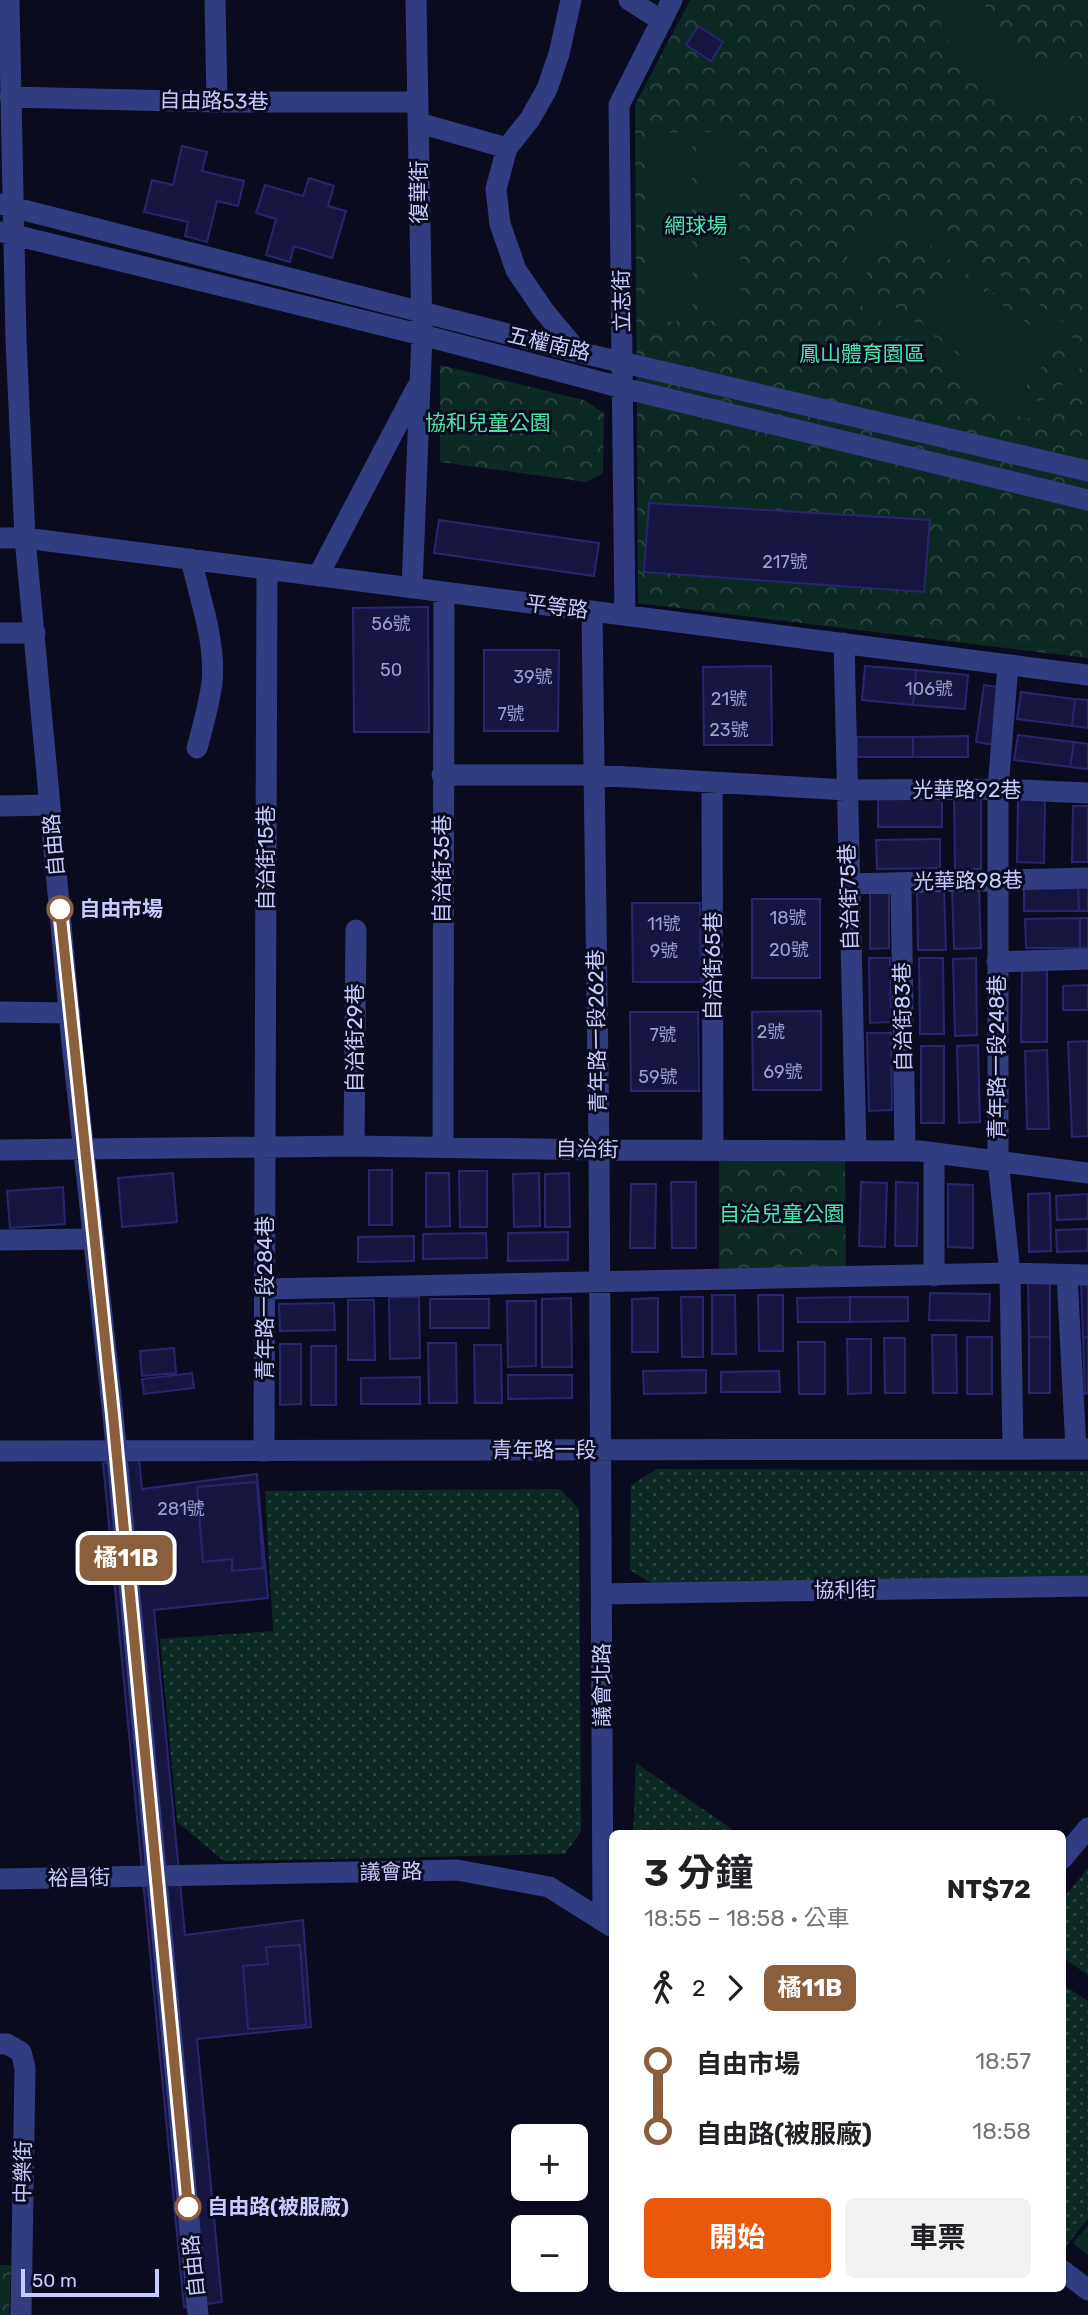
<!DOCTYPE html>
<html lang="zh-TW">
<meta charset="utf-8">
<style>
:root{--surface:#fff;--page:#f2f2f2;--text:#202124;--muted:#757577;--accent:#ea580c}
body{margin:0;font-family:Rubik,"Noto Sans TC",sans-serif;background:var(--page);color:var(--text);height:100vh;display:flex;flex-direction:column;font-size:26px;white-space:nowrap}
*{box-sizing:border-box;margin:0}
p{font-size:23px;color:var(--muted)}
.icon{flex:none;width:38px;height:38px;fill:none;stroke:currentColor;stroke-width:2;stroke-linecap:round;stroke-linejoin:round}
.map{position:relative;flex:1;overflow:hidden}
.drawer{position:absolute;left:609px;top:1830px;width:457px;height:462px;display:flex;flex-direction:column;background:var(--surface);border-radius:10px;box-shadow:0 2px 5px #0004}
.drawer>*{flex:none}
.badge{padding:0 14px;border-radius:10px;font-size:24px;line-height:46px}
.fabs{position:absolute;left:511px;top:2124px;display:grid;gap:14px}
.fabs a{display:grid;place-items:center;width:77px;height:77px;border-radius:10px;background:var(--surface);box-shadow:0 2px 5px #0004;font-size:35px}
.scale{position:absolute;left:21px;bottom:18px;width:138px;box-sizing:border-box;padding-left:7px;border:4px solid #c8cbff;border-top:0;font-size:19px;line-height:24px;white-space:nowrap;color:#c8cbff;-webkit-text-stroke:5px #0b0b1f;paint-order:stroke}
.map>.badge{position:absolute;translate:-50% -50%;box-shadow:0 0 0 4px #fff}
.legs{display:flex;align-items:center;gap:10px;height:77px;padding:0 35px;font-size:23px}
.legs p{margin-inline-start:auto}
.summary{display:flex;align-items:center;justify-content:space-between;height:119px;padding:0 35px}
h1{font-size:38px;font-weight:700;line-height:52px}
.action{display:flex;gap:14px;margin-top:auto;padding:14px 35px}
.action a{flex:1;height:80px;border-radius:10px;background:var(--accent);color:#fff;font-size:28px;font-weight:700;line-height:80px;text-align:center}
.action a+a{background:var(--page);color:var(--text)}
ul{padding:0 35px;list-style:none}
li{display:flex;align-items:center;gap:24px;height:70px;font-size:26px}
li i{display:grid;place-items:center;width:10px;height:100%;margin:0 9px;background:currentColor}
li i::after{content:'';width:18px;height:18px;margin:-9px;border:5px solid;border-radius:50%;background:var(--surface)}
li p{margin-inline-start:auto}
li:first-child i{background:linear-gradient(#0000 50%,currentColor 0)}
li:last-child i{background:linear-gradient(currentColor 50%,#0000 0)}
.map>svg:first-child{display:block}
.grass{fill:url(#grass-dots)}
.park{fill:url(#park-crowns)}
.pitch{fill:#0d2924;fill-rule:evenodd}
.building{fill:#171641;stroke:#29266e;stroke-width:2}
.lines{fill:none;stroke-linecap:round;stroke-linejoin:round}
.minor{stroke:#323c81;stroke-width:21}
.line-1-casing{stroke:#fff;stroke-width:16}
.line-1{stroke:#8b5e3c;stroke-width:10}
.stop-1-dot{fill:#fff;stroke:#8b5e3c;stroke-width:3.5}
.labels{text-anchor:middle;stroke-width:6;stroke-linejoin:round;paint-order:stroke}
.number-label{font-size:18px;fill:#9c9ed0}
.street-label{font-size:21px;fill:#c8cbff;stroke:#0b0b1f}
.park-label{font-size:21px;fill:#4de6a7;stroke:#0b0b1f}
.stop-label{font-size:21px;font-weight:bold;fill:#c8cbff;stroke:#0b0b1f;text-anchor:start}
</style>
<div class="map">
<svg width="1088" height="2315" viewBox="0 0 1088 2315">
<defs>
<pattern id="grass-dots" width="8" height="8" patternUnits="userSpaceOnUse" patternTransform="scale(1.75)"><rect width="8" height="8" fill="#0d2924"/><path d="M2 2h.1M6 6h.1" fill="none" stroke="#2f4745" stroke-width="1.8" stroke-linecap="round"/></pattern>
<pattern id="park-crowns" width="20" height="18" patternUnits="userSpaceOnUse" patternTransform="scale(1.75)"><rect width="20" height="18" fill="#0d2924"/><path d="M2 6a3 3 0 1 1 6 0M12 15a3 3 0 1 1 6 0" fill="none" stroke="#2f4745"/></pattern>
</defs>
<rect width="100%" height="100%" fill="#0b0b1f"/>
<path class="grass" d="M 657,1469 L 1088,1471 L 1088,1578 L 651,1583 L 630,1570 L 631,1485 Z
M 560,1489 L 579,1509 L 581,1831 L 565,1854 L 224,1861 L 177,1822 L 160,1639 L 273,1631 L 265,1491 Z
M 636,1763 L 739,1834 L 633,1834 Z
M 1088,1868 L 1088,1975 L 1062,1957 L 1062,1900 Z
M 1062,1984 L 1088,2001 L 1088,2219 L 1062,2251 Z"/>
<path class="park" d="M 690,0 L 1088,0 L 1088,658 L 638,603 L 635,105 Z
M 440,365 L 584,400 L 604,413 L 603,473 L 586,482 L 440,462 Z
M 845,1159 L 846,1268 L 719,1269 L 719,1160 Z
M 1088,2225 L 1088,2255 L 1073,2243 Z
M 0,2265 L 11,2265 L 9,2315 L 0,2315 Z"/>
<path class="pitch" d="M 933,0 L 983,0 C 998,43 1043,73 1088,68 L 1088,116 C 1010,119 952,75 933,0 Z
M 739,131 L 740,223 L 697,223 L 696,132 Z
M 692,132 L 692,223 L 649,224 L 649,133 Z
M 900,216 L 928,222 L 1064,323 C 1088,354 1087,412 1039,418 C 1023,420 1010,414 996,408 L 863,307 C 833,267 845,219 900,216 ZM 908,232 L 920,237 L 1060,343 C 1081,379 1050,415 1012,396 L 872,289 C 856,257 876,235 908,232 Z
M 697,229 L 740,229 L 741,320 L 698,321 Z
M 649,230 L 692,230 L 693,321 L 650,322 Z
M 954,272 L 959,273 L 1051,341 L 1053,353 L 1020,394 L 1009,391 L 923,324 L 921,313 L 948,274 Z"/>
<path class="building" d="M 698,26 L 723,42 L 711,61 L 686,45 Z
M 182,146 L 207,152 L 202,171 L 244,181 L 238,206 L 217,201 L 207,242 L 185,236 L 188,222 L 144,212 L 152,180 L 173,185 Z
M 309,178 L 334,186 L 328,206 L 346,211 L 332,258 L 294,246 L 290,262 L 266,255 L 276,219 L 256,213 L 265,185 L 303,196 Z
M 649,503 L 930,520 L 924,592 L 644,572 Z
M 439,520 L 599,543 L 594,576 L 434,553 Z
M 428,607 L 429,732 L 354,732 L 353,608 Z
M 484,650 L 559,650 L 558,731 L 484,731 Z
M 771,666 L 772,745 L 704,745 L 703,667 Z
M 865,666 L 916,670 L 913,705 L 862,700 Z
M 916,670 L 968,675 L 965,709 L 913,705 Z
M 984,685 L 1004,688 L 995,745 L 976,742 Z
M 1021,692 L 1075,699 L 1072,726 L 1017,719 Z
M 1075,699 L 1088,700 L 1088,728 L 1072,726 Z
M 1018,735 L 1074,742 L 1070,767 L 1014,760 Z
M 968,736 L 968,757 L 913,757 L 913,737 Z
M 857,737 L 913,737 L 913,757 L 857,757 Z
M 1074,742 L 1088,744 L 1088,769 L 1070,767 Z
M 942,794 L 942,827 L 878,827 L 878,795 Z
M 954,795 L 981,795 L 981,869 L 955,869 Z
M 1018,798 L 1045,799 L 1044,863 L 1017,862 Z
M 1073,806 L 1088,806 L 1088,862 L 1072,862 Z
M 940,839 L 940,868 L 877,869 L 876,840 Z
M 944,885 L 946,950 L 918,950 L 917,886 Z
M 1078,886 L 1079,911 L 1024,911 L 1024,887 Z
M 1078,886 L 1088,886 L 1088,911 L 1079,911 Z
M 979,887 L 981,948 L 954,949 L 952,888 Z
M 870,888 L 889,888 L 889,948 L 870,949 Z
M 752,899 L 820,899 L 820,978 L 752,978 Z
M 632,903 L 700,903 L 701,982 L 633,982 Z
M 1080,918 L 1080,948 L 1026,948 L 1025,919 Z
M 1080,918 L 1088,918 L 1088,948 L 1080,948 Z
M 869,958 L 890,958 L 891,1022 L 870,1023 Z
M 919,958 L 943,958 L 944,1034 L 920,1034 Z
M 976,958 L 977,1035 L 955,1036 L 953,959 Z
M 1022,966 L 1047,966 L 1047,1042 L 1021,1042 Z
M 1088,985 L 1088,1010 L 1063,1010 L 1063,986 Z
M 821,1011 L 821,1090 L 753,1090 L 752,1012 Z
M 630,1012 L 698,1012 L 699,1091 L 631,1091 Z
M 867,1033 L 891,1033 L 892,1110 L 869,1111 Z
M 1088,1041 L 1088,1136 L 1072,1137 L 1068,1042 Z
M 978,1045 L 980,1122 L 959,1123 L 957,1046 Z
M 921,1046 L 944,1046 L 944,1123 L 921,1123 Z
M 1047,1050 L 1049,1129 L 1027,1129 L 1025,1051 Z
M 369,1170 L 392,1170 L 392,1225 L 369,1225 Z
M 459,1171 L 487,1171 L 487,1227 L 460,1227 Z
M 173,1173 L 177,1222 L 122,1227 L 118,1178 Z
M 426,1173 L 449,1173 L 450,1226 L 426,1227 Z
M 539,1173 L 540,1226 L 514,1227 L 513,1174 Z
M 569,1173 L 570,1227 L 545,1227 L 545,1174 Z
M 671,1182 L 696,1182 L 696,1248 L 672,1248 Z
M 861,1182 L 887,1183 L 885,1247 L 859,1246 Z
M 896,1182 L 918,1183 L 917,1246 L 895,1246 Z
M 631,1184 L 656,1184 L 655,1248 L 630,1248 Z
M 948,1184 L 973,1185 L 973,1248 L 948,1247 Z
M 63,1187 L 65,1224 L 10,1228 L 7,1191 Z
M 1050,1193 L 1051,1251 L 1029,1252 L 1028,1194 Z
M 1088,1194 L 1088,1219 L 1057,1220 L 1056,1196 Z
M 1088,1229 L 1088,1251 L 1057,1252 L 1056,1230 Z
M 568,1232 L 568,1260 L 508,1261 L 508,1233 Z
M 486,1233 L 487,1258 L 423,1259 L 423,1234 Z
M 414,1236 L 414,1261 L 358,1262 L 358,1237 Z
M 1088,1280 L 1088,1337 L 1083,1337 L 1081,1281 Z
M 1050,1281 L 1050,1337 L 1029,1337 L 1028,1282 Z
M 930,1293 L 990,1294 L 989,1321 L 929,1320 Z
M 712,1295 L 735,1295 L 736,1354 L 712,1354 Z
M 758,1295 L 783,1295 L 783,1351 L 759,1351 Z
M 389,1297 L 419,1297 L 420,1358 L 390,1359 Z
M 681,1297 L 703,1297 L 703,1357 L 682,1357 Z
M 850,1297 L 850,1322 L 798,1322 L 797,1298 Z
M 850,1297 L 908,1297 L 908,1321 L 850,1322 Z
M 571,1298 L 572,1367 L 542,1367 L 542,1299 Z
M 658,1298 L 658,1352 L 632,1352 L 632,1299 Z
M 430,1299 L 489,1299 L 489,1328 L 430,1328 Z
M 348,1300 L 374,1300 L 375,1360 L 348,1360 Z
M 507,1301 L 536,1301 L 536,1366 L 508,1367 Z
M 334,1303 L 335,1330 L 280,1331 L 279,1304 Z
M 932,1335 L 956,1335 L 957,1393 L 933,1393 Z
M 967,1337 L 992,1337 L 992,1394 L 967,1394 Z
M 1029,1337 L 1050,1337 L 1050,1393 L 1029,1393 Z
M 1083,1337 L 1088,1337 L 1088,1393 L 1085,1394 Z
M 884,1338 L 905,1338 L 905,1393 L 885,1393 Z
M 847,1339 L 871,1339 L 871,1393 L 848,1394 Z
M 798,1342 L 825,1342 L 825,1394 L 799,1394 Z
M 428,1343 L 456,1343 L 457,1403 L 429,1403 Z
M 280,1344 L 301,1344 L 301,1404 L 280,1405 Z
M 474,1345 L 501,1345 L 502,1403 L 475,1403 Z
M 311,1346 L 336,1346 L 336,1405 L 311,1405 Z
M 174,1348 L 176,1373 L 142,1376 L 140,1351 Z
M 706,1370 L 706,1393 L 644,1394 L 643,1371 Z
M 779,1371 L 780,1392 L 721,1392 L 721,1372 Z
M 192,1373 L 194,1388 L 144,1394 L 142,1379 Z
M 508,1375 L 572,1375 L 572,1398 L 508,1399 Z
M 420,1377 L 420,1404 L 361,1404 L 361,1378 Z
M 139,1458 L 142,1489 L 257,1474 L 268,1598 L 154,1610 L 185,1935 L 303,1920 L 311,2027 L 197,2039 L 222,2302 L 184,2307 L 103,1463 Z
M 257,1482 L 263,1568 L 232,1571 L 232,1559 L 203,1562 L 197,1487 Z
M 300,1945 L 306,2025 L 248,2029 L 243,1966 L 268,1964 L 266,1947 Z"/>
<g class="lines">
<path class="minor" d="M 9,0 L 16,340 L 25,538 L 72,1043 L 113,1415 L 198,2315
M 215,0 L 217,102
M 571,0 L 559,54 L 547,89 L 530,119 L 507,148 L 496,189 L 500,224 L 516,270 L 544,311 L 578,352
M 629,0 L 662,21
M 10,97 L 217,102 L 418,102
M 419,123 L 507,148
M 0,204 L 578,352 L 1088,471
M 2,232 L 422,335 L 623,388 L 1088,500
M 0,538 L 25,538 L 1088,675
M 191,559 C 200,599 216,642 212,683 C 209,705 203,726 197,748
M 318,576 L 416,389
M 412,588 L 422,335 L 416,0
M 592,611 L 599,1150 L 603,1920
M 625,615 L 619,105 L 672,0
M 0,633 L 35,633
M 844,643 L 856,1151
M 1008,665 L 998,789 L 998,1161 L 1010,1273 L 1013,1449
M 442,775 L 593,775 L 846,790 L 998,789 L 1088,793
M 712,782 L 713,1150
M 0,806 L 50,805
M 901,883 L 905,1151
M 848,884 L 1088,878
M 997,962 L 1088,959
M 0,1012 L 70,1013
M 354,1146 L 356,930
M 443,1146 L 444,592
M 0,1150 L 354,1146 L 599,1150 L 920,1151 L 1088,1173
M 0,1240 L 94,1239
M 1067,1275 L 1076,1449
M 934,1276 L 934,1153
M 265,1289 L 1010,1273 L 1088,1275
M 0,1451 L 1088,1449
M 264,1451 L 267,569
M 602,1594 L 1088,1586
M 1062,1859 L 1088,1828
M 0,1879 L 457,1870 L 549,1887 L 611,1926
M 0,2044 L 7,2044 L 21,2052 L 25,2068 L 21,2315
M 1062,2270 L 1088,2290"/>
</g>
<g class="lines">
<g class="line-1-casing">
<path id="line-1" d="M 60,909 L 113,1415 L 188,2207"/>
</g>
<use href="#line-1" class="line-1"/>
</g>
<g class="stop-1-dot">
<circle cx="60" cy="909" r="12"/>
<circle cx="188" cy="2207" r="12"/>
</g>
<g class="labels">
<g class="number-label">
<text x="785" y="568">217號</text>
<text x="391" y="630">56號</text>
<text x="391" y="676">50</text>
<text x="533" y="683">39號</text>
<text x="929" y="695">106號</text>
<text x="729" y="705">21號</text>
<text x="511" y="720">7號</text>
<text x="729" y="736">23號</text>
<text x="788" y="924">18號</text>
<text x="664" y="930">11號</text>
<text x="789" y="956">20號</text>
<text x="664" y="957">9號</text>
<text x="771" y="1038">2號</text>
<text x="663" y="1041">7號</text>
<text x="783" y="1078">69號</text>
<text x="658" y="1083">59號</text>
<text x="181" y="1515">281號</text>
</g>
<g class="street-label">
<text transform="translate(214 101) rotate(1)" y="7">自由路53巷</text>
<text transform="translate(419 192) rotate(-90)" y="7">復華街</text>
<text transform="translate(622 301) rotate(-91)" y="7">立志街</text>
<text transform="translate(549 344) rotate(13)" y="7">五權南路</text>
<text transform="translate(557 607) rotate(7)" y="7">平等路</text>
<text x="967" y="797">光華路92巷</text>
<text transform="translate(54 845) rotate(-95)" y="7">自由路</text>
<text transform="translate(266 858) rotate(-90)" y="7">自治街15巷</text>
<text transform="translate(442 869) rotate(-90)" y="7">自治街35巷</text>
<text transform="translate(968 881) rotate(-1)" y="7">光華路98巷</text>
<text transform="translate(849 897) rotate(-92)" y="7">自治街75巷</text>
<text transform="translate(713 966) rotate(-90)" y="7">自治街65巷</text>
<text transform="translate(903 1017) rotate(-91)" y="7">自治街83巷</text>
<text transform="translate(597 1031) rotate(-91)" y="7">青年路一段262巷</text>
<text transform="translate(355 1038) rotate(-90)" y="7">自治街29巷</text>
<text transform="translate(997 1057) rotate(-90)" y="7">青年路一段248巷</text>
<text transform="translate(587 1149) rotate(1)" y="7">自治街</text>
<text transform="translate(265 1298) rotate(-90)" y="7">青年路一段284巷</text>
<text x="544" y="1457">青年路一段</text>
<text transform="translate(845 1590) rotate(-1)" y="7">協利街</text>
<text transform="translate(602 1685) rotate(-90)" y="7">議會北路</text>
<text transform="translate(391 1872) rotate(-1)" y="7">議會路</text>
<text transform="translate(79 1878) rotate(-1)" y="7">裕昌街</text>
<text transform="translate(23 2172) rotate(-89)" y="7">中樂街</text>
<text transform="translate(194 2266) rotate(-96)" y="7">自由路</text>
</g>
<g class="park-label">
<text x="696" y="233">網球場</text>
<text x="862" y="361">鳳山體育園區</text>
<text x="488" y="430">協和兒童公園</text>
<text x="782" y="1221">自治兒童公園</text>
</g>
<g class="stop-label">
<text x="79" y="916">自由市場</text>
<text x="207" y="2214">自由路(被服廠)</text>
</g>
</g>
</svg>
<div class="fabs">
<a>+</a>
<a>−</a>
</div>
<div class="scale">50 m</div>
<b class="badge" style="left:126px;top:1558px;background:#8b5e3c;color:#fff">橘11B</b>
<section class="drawer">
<div class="summary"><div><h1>3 分鐘</h1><p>18:55 – 18:58 · 公車</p></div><b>NT$72</b></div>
<div class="legs"><svg class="icon" aria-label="walk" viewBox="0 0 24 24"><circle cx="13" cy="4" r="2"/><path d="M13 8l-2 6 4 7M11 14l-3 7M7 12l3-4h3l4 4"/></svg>2<svg class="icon" aria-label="forward" viewBox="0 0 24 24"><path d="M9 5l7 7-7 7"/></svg><b class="badge" style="background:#8b5e3c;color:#fff">橘11B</b></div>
<ul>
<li><i style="color:#8b5e3c"></i><b>自由市場</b><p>18:57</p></li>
<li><i style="color:#8b5e3c"></i><b>自由路(被服廠)</b><p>18:58</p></li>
</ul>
<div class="action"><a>開始</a><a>車票</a></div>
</section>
</div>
